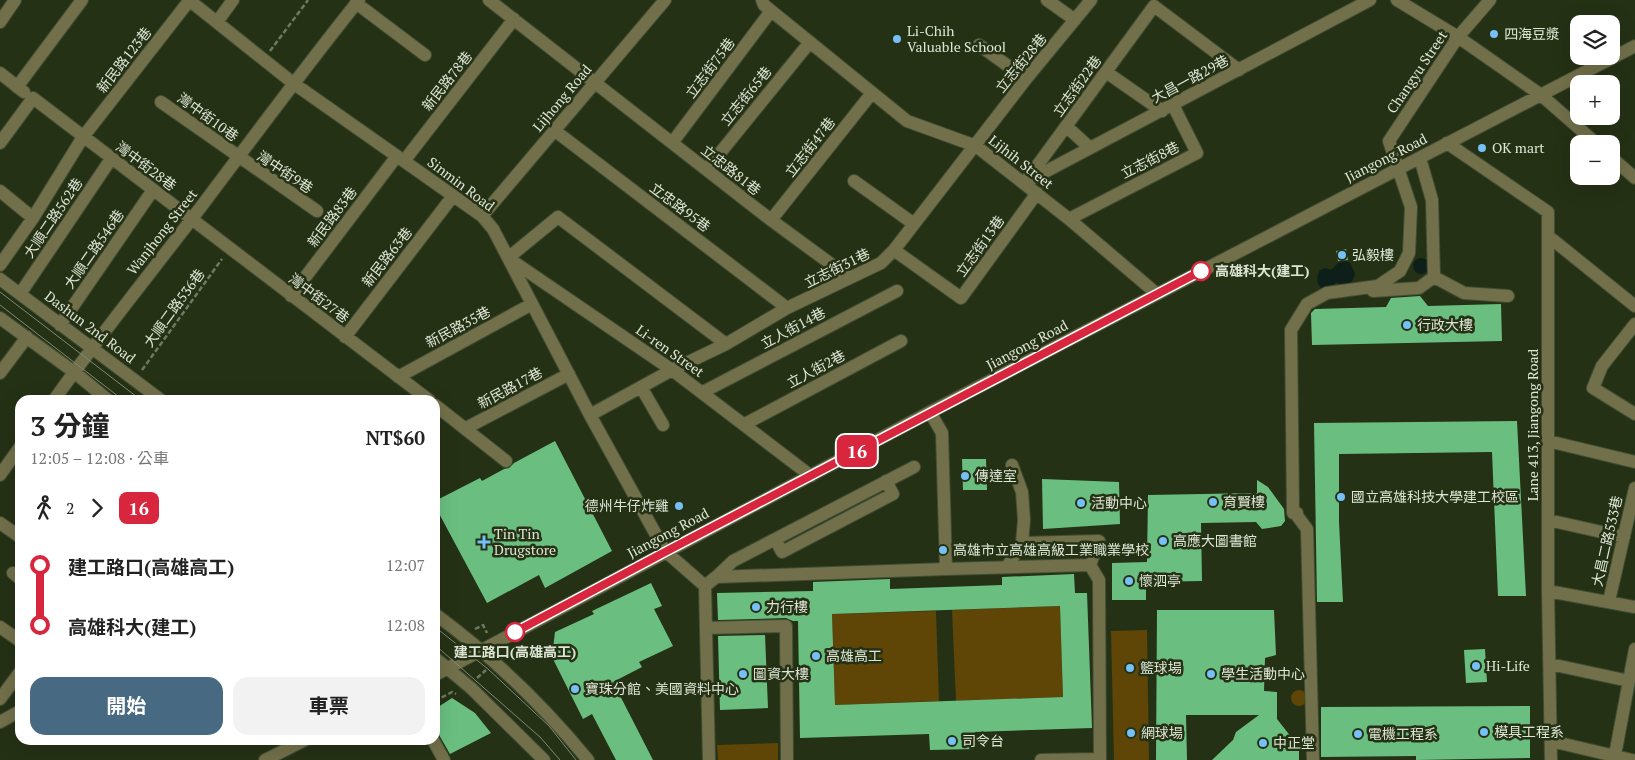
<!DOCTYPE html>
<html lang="zh-TW">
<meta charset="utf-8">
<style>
:root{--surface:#fff;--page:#f2f2f2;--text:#222;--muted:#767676;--accent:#476981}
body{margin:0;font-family:"PT Serif","Noto Sans TC",serif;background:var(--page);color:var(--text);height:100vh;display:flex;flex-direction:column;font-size:19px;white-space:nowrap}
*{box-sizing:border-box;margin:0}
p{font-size:16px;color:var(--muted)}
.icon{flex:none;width:28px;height:28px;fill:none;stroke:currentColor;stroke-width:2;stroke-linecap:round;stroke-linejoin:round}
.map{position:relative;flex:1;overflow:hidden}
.side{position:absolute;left:15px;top:395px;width:425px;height:350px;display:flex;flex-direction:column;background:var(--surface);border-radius:15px;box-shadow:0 5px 20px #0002}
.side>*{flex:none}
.badge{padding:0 10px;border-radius:8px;font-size:18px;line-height:32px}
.buttons{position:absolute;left:1570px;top:15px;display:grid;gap:10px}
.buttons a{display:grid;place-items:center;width:50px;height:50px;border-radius:10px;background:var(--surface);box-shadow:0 5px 20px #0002;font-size:25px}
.map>.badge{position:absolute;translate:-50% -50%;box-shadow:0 0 0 2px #fff}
.legs{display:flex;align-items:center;gap:8px;height:55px;padding:0 15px;font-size:16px}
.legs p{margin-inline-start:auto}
.overview{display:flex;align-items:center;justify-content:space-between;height:85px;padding:0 15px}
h1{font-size:28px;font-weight:700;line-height:38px}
.action{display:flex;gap:10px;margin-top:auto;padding:10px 15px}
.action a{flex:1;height:58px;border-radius:15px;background:var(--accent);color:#fff;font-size:20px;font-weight:700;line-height:58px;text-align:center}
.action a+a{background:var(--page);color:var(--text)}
ul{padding:0 15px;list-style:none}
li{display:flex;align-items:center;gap:18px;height:60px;font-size:19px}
li i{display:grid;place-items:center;width:8px;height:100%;margin:0 6px;background:currentColor}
li i::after{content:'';width:12px;height:12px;margin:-6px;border:4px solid;border-radius:50%;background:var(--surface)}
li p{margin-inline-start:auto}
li:first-child i{background:linear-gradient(#0000 50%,currentColor 0)}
li:last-child i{background:linear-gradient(currentColor 50%,#0000 0)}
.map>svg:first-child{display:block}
.green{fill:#5f4506}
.water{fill:#0e1f1a}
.building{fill:#6abf80;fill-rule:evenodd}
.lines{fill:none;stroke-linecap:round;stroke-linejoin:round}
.minor-casing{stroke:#424e34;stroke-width:14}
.path{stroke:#6e7961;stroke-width:2.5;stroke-dasharray:5 2.5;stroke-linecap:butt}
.minor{stroke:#72704a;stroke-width:12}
.tram{stroke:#7e8871;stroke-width:1}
.line-1-casing{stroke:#fff;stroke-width:11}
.line-1{stroke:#d7263d;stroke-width:8}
.poi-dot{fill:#75c0f6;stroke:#253115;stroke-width:2}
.stop-1-dot{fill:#fff;stroke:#d7263d;stroke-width:2.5}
.labels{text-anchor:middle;stroke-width:5;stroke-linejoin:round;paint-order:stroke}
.poi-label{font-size:14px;fill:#dde5d4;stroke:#253115;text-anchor:start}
.street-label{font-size:14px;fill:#dde5d4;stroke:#253115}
.stop-label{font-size:14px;font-weight:bold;fill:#dde5d4;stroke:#253115;text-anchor:start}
</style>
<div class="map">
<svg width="1635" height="760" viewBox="0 0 1635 760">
<rect width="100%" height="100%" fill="#253115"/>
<path class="green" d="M 1060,606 L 1063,697 L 956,701 L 952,610 Z
M 936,611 L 939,701 L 835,705 L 832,614 Z
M 1147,630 L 1149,760 L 1114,760 L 1111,631 Z
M1291 698a8 8 0 1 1 16 0a8 8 0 1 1-16 0Z
M 778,743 L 778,760 L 718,760 L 717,745 Z"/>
<path class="water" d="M1413 266a8 8 0 1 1 16 0a8 8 0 1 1-16 0Z
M 1346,261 L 1351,264 L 1355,274 L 1351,284 L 1346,285 L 1336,283 L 1325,289 L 1321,288 C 1316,282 1317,276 1320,270 L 1326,268 L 1331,270 L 1338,263 Z"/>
<path class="building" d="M 1346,249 L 1348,260 L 1338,261 L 1336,251 Z
M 1420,296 L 1428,306 L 1501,304 L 1502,341 L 1312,345 L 1311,313 L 1315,309 L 1386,307 L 1391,298 Z
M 1517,421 L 1526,596 L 1498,596 L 1492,452 L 1339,454 L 1339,522 L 1343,602 L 1317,602 L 1314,423 Z
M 555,441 L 612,551 L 545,588 L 539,575 L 487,603 L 435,506 L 435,501 L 480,478 L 482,481 L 504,469 L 509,468 L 514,463 Z
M 962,459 L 986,459 L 987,490 L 963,490 Z
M 1042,479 L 1119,482 L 1120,524 L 1043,529 Z
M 1257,480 L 1268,487 L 1284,509 L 1285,521 L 1281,526 L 1262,529 L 1256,522 L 1201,523 L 1202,581 L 1146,582 L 1146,600 L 1112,600 L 1112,563 L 1147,562 L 1148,495 L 1257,493 Z
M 1074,574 L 1075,593 L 1087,593 L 1092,728 L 975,732 L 975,749 L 930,750 L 929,734 L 800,738 L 798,621 L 793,621 L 786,618 L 718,620 L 717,593 L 813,591 L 813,582 L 890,579 L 890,589 L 1002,585 L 1002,577 ZM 1060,606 L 1063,697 L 835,705 L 832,614 Z
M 651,583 L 662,606 L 654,609 L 673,646 L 639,662 L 642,667 L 613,682 L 653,760 L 616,760 L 592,714 L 583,719 L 552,657 L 555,632 L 594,614 L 592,611 Z
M 1157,610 L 1274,610 L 1276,655 L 1265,658 L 1264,691 L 1277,692 L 1277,719 L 1299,747 L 1299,760 L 1212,760 L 1233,740 L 1236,732 L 1259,715 L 1186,715 L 1187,760 L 1156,760 Z
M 765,635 L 768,708 L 720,710 L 718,636 Z
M 1485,649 L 1487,682 L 1466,683 L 1464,650 Z
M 452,698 L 475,713 L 491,733 L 450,754 L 435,728 L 435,709 Z
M 1530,706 L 1530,758 L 1416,760 L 1416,756 L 1321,757 L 1321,707 Z"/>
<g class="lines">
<g class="minor-casing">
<path id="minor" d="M 189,0 L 293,83 L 482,216 L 493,229 L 590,415 L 665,551 L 705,586
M 489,0 L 771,220 L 850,278
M 762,0 L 764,5 L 907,121 L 976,146 L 1069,219 L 1157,294
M 1047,0 L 1075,20
M 1397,0 L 1458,37 L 1541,95 L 1597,144
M 356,3 L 425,55
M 0,22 L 15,0
M 217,22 L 233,0
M 979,45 L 1026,79
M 1106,72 L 1162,111
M 0,73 L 24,92
M 17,87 L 82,0
M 161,102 L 317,211
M 1066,126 L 1090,148
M 554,130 L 787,308
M 0,143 L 33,98 L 429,400
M 672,143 L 771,11
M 1447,143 L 1548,212 L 1548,591 L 1551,760
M 1611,157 L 1635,178
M 404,161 L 514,19
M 707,169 L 810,42
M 854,181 L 914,224
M 1026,181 L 1154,6 L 1239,70
M 1024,183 L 1370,0
M 0,191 L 33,218
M 482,216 L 665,0
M 1069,219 L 1197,153 L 1173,105
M 771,220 L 872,93
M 1548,236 L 1635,306
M 894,250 L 961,298 L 1037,193
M 0,265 L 33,218 L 83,137 L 189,1
M 1434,277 L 1464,293 L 1508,296
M 0,279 L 161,400
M 1373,291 L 1419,288 L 1434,277 L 1432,200 L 1420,158
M 20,294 L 111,159
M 291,296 L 397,156
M 0,318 L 74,372 L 108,400
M 1635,324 L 1602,366 L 1593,388 L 1635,414
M 60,325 L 153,190
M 345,337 L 453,196
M 726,344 L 558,217 L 508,258 L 672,370 L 811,476
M 0,373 L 27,337
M 398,377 L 532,304
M 641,387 L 663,425
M 703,392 L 897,291
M 54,400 C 98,338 145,280 191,220 C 247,146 301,72 359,0
M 435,405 L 506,461
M 590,415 L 672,370 L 726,344 L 787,308 L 881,263 L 894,250 L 1026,79 L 1091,0
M 745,424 L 901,341
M 466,428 L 569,374
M 1548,441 L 1635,462
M 1012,465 L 1022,492 L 1024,520 L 1022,543
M 0,475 L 20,447
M 1295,513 L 1307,529 L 1313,760
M 1297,513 L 1293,513 L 1291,330 L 1307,304 L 1327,293 L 1378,286 L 1400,271 L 1409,253 L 1411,207 L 1389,141 L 1458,37 L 1490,0
M 1548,520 L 1624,537
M 0,523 L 20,537
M 775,539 L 782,552 L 893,494 L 886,481
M 1090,565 L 1099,580 L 1100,760
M 946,569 L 1090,565 L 1099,541 L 1022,543 L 1007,567
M 13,573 L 20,579
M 716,577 L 733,561 L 914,467
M 1548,591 L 1635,607
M 1609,601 L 1635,488
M 435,614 C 492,656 543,705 588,760
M 0,627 L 20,641
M 706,628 L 786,626 L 787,760
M 435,658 L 471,688 L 544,760
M 1550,664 L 1629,681
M 435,675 L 930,412 L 1635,46
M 0,699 L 20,672
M 0,722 L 20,711
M 433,740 L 444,760
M 1551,741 L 1632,760
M 1615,755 L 1635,649
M 265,760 L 305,740
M 709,760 L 705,586 L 716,577 L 946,569 L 942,433 L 930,412
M 1041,760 L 1100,759"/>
</g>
<path class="path" d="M 270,51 L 308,0
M 142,370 L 222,259
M 475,629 L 483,625 L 487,633
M 477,678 L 486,670
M 435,701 L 452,692 L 456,694"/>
<use href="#minor" class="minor"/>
<path class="tram" d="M 0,292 L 141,400
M 0,305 L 123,400
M 435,627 L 488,669 L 549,726 L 576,760
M 435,645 L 540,737 L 560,760"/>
</g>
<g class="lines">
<g class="line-1-casing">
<path id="line-1" d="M 515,632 L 665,552 L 1201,271"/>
</g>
<use href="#line-1" class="line-1"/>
</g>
<g class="poi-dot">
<circle cx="1494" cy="34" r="5"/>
<circle cx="897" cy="39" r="5"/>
<circle cx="1482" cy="148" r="5"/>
<circle cx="1342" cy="255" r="5"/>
<circle cx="1407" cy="325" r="5"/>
<circle cx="965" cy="476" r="5"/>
<circle cx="1341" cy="497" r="5"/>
<circle cx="1213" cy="502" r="5"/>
<circle cx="1081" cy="503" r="5"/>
<circle cx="679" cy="506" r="5"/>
<circle cx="1163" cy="541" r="5"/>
<path d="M481.5 534.5h5v5h5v5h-5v5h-5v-5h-5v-5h5z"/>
<circle cx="943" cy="550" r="5"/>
<circle cx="1129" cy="581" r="5"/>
<circle cx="756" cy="607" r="5"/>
<circle cx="816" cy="656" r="5"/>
<circle cx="1476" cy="666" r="5"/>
<circle cx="1130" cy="668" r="5"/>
<circle cx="743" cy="674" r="5"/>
<circle cx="1211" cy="674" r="5"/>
<circle cx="575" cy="689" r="5"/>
<circle cx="1484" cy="732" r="5"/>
<circle cx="1131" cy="733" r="5"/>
<circle cx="1358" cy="734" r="5"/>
<circle cx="952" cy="741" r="5"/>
<circle cx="1263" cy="743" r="5"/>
</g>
<g class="stop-1-dot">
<circle cx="1201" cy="271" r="9"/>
<circle cx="515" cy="632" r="9"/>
</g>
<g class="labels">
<g class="poi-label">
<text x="907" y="36">Li-Chih<tspan x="907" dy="16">Valuable School</tspan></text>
<text x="1504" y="39">四海豆漿</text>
<text x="1492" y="153">OK mart</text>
<text x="1352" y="260">弘毅樓</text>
<text x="1417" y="330">行政大樓</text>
<text x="975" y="481">傳達室</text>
<text x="1351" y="502">國立高雄科技大學建工校區</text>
<text x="1223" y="507">育賢樓</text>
<text x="1091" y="508">活動中心</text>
<text x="669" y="511" text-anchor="end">德州牛仔炸雞</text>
<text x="494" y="539">Tin Tin<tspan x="494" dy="16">Drugstore</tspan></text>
<text x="1173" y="546">高應大圖書館</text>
<text x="953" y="555">高雄市立高雄高級工業職業學校</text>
<text x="1139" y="586">懷泗亭</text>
<text x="766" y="612">力行樓</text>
<text x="826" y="661">高雄高工</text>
<text x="1486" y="671">Hi-Life</text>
<text x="1140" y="673">籃球場</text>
<text x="753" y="679">圖資大樓</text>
<text x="1221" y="679">學生活動中心</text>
<text x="585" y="694">寶珠分館、美國資料中心</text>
<text x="1494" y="737">模具工程系</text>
<text x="1141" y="738">網球場</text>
<text x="1368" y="739">電機工程系</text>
<text x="962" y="746">司令台</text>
<text x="1273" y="748">中正堂</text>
</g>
<g class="street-label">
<text transform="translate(124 60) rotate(-52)" y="5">新民路123巷</text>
<text transform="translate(1021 63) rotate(-51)" y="5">立志街28巷</text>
<text transform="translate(710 68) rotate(-53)" y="5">立志街75巷</text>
<text transform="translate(1417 72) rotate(-56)" y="5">Changyu Street</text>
<text transform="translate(1190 79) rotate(-28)" y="5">大昌一路29巷</text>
<text transform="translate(447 81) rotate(-52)" y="5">新民路78巷</text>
<text transform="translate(1077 86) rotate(-54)" y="5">立志街22巷</text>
<text transform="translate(746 96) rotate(-51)" y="5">立志街65巷</text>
<text transform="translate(562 98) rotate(-50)" y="5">Lijhong Road</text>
<text transform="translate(208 117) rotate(36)" y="5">灣中街10巷</text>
<text transform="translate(810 147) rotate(-52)" y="5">立志街47巷</text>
<text transform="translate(1386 158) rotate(-27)" y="5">Jiangong Road</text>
<text transform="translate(1150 160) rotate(-27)" y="5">立志街8巷</text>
<text transform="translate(1021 162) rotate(38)" y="5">Lijhih Street</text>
<text transform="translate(146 166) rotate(37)" y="5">灣中街28巷</text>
<text transform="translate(731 170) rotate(38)" y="5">立忠路81巷</text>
<text transform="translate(285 172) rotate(34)" y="5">灣中街9巷</text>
<text transform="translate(461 184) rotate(37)" y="5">Sinmin Road</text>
<text transform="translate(680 207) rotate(37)" y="5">立忠路95巷</text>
<text transform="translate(332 217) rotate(-53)" y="5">新民路83巷</text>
<text transform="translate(53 218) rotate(-56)" y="5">大順二路562巷</text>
<text transform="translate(162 232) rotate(-52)" y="5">Wanjhong Street</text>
<text transform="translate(980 246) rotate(-54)" y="5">立志街13巷</text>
<text transform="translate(94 249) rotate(-55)" y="5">大順二路546巷</text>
<text transform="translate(387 257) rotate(-52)" y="5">新民路63巷</text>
<text transform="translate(837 268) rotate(-26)" y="5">立志街31巷</text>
<text transform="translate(319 298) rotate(37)" y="5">灣中街27巷</text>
<text transform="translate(174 308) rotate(-54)" y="5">大順二路536巷</text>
<text transform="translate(90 327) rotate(37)" y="5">Dashun 2nd Road</text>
<text transform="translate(458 327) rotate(-28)" y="5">新民路35巷</text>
<text transform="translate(793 328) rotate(-28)" y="5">立人街14巷</text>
<text transform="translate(1027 345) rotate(-28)" y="5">Jiangong Road</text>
<text transform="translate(670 351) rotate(35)" y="5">Li-ren Street</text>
<text transform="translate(816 369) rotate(-28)" y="5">立人街2巷</text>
<text transform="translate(510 388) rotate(-28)" y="5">新民路17巷</text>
<text transform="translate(1533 425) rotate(-90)" y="5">Lane 413, Jiangong Road</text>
<text transform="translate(668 533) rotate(-28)" y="5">Jiangong Road</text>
<text transform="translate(1607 541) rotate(-77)" y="5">大昌二路533巷</text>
</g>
<g class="stop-label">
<text x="1215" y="276">高雄科大(建工)</text>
<text x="515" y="657" text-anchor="middle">建工路口(高雄高工)</text>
</g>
</g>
</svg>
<div class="buttons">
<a><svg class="icon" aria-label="layers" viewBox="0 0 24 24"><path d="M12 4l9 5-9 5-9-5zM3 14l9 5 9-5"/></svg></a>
<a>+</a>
<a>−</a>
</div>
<b class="badge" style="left:857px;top:451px;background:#d7263d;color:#fff">16</b>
<section class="side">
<div class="overview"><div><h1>3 分鐘</h1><p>12:05 – 12:08 · 公車</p></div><b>NT$60</b></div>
<div class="legs"><svg class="icon" aria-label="walk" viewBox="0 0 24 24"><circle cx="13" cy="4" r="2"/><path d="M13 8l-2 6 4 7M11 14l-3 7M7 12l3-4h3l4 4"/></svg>2<svg class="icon" aria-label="forward" viewBox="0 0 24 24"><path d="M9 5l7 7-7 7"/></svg><b class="badge" style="background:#d7263d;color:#fff">16</b></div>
<ul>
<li><i style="color:#d7263d"></i><b>建工路口(高雄高工)</b><p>12:07</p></li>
<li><i style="color:#d7263d"></i><b>高雄科大(建工)</b><p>12:08</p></li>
</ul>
<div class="action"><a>開始</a><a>車票</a></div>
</section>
</div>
